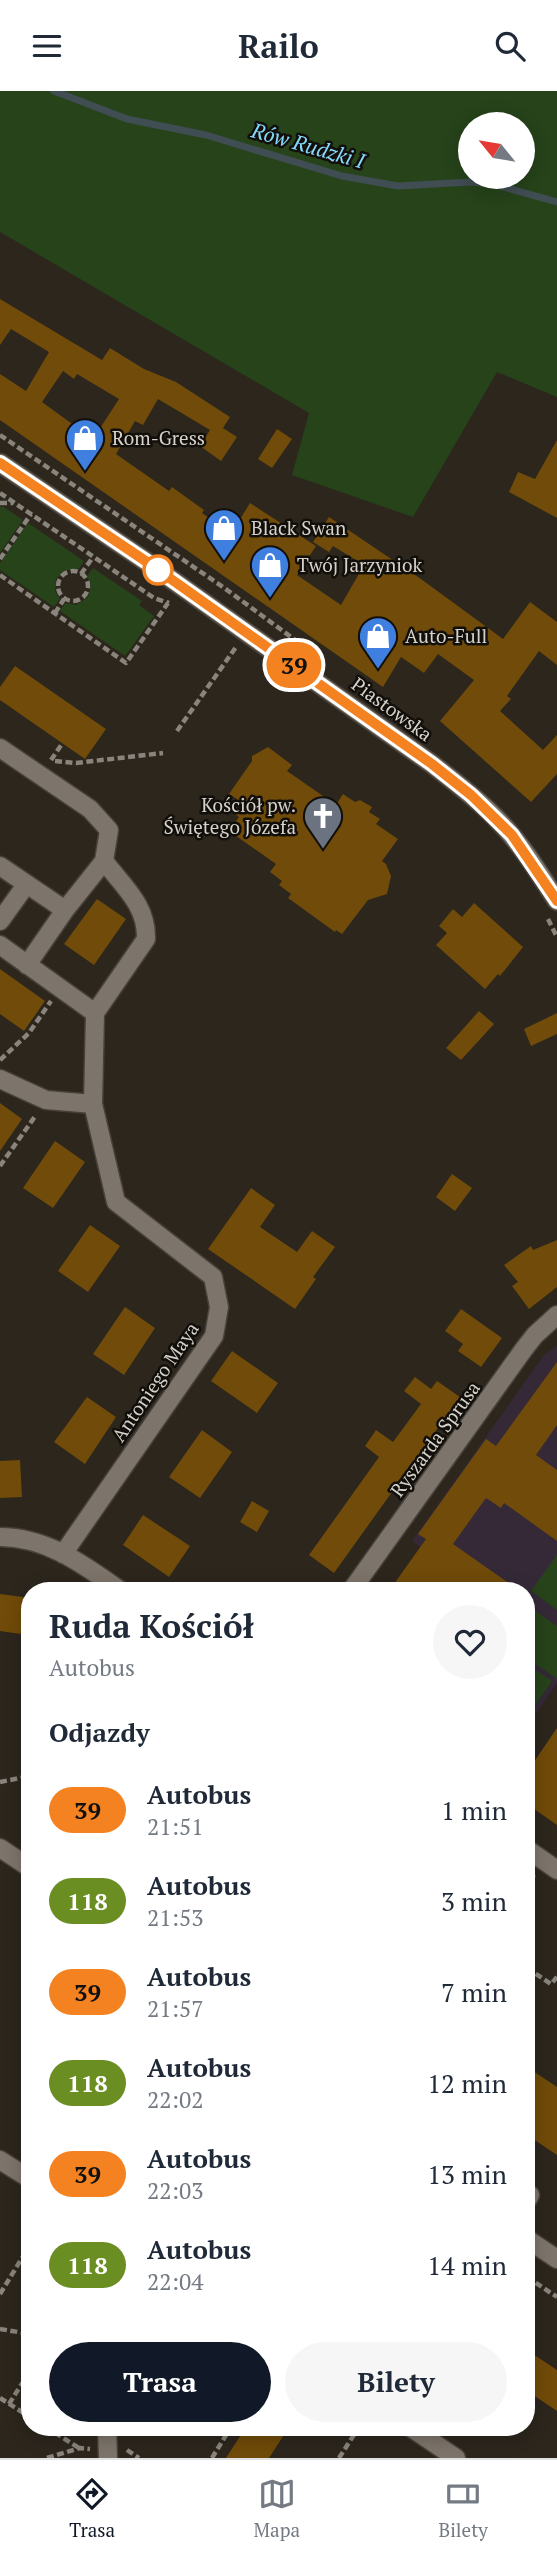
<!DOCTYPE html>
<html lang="pl">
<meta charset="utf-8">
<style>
:root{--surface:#fff;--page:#f6f6f7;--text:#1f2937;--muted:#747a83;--line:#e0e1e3;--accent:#111827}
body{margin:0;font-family:"PT Serif",serif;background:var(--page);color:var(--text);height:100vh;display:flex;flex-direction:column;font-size:26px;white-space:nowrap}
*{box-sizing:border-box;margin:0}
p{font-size:23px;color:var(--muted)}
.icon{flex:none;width:38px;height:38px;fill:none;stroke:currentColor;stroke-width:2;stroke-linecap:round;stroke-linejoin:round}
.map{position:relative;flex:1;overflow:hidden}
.sheet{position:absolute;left:21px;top:1491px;width:514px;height:854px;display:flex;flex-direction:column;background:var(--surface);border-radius:28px;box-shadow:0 4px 18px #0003}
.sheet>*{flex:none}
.badge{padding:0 14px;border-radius:23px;font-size:24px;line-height:46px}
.needle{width:46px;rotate:300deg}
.buttons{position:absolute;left:458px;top:21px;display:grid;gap:14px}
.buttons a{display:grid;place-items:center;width:77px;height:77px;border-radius:50%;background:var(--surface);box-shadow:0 4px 18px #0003;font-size:35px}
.map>.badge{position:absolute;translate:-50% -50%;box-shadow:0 0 0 4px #fff}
h2{padding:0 28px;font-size:26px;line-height:63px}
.round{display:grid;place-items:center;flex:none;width:74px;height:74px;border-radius:37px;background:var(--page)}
.head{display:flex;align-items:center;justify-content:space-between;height:119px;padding:0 28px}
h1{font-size:33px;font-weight:800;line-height:52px}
.primary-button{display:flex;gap:14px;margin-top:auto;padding:14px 28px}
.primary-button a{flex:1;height:80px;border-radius:42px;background:var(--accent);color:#fff;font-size:28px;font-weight:800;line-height:80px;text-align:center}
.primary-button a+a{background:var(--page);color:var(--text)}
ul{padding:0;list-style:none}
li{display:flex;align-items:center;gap:21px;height:91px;padding:0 28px}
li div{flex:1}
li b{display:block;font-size:26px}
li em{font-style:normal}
li .badge{min-width:77px;font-weight:700;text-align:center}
header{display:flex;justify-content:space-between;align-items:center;height:91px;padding:0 28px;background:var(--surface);font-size:32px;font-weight:800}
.tab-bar{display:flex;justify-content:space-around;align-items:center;height:98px;border-top:2px solid var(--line);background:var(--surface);font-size:19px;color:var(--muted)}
.tab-bar a{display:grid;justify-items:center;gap:4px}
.tab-bar .current{color:var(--accent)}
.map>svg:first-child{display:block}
.education{fill:#352937}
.green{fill:#26431a;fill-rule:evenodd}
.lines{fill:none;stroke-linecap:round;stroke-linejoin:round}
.stream{stroke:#404d52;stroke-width:7}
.building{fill:#704b09;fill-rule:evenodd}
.minor-casing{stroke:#46413a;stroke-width:21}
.path{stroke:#89847c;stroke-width:4.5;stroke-dasharray:7 3.5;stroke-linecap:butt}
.minor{stroke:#7d756b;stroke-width:18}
.line-casing{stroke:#fff;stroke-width:16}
.line{stroke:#f58220;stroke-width:10}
.stop-dot{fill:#fff;stroke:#f58220;stroke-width:3.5}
.labels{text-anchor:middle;stroke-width:5;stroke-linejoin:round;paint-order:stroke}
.poi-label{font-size:19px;fill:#d5d1cb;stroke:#120f0b;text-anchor:start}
.street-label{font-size:19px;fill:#d5d1cb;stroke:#120f0b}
.water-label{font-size:21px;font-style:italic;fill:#85d8fc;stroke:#120f0b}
</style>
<header><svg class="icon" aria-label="menu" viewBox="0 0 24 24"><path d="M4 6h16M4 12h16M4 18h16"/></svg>Railo<svg class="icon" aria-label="search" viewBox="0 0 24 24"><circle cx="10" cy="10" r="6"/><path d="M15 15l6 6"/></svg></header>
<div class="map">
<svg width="557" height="2367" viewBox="0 0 557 2367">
<rect width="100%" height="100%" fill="#2c261d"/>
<path class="education" d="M 557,1255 L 557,1592 L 536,1623 L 527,1616 L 527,1500 L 480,1500 L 412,1450 L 544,1264 Z"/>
<path class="green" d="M 0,0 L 557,0 L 557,306 L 497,281 L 413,426 L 292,384 L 309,322 L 0,141 ZM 471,33 L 523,33 L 523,86 L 471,86 Z
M 0,416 L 4,416 L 23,429 L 0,462 Z
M 28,432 L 84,470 L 78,479 L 65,479 L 56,488 L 55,500 L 60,508 L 54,516 L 0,479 L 0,472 Z
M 93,477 L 142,510 L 139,514 L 154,525 L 125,565 L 60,520 L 65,512 L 76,514 L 88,506 L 91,494 L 87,485 Z
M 557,1464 L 557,1519 L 531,1500 Z
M 527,1514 L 557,1535 L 557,1588 L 527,1567 Z
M 527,1573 L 552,1590 L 536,1613 L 527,1607 Z"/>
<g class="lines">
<path class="stream" d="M 54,0 L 127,28 L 206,44 L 342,85 L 398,95 L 471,91 L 492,93 L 557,111"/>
</g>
<path class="building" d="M 0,208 L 102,269 L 110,257 L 144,278 L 176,291 L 230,326 L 223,337 L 237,346 L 221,370 L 200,355 L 210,339 L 158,308 L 143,334 L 135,330 L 116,363 L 169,400 L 172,396 L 204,419 L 202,422 L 231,443 L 250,412 L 316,455 L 297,484 L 341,514 L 364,474 L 333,455 L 329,461 L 313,451 L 329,426 L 421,488 L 503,548 L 530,511 L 557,531 L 557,574 L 539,560 L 507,605 L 511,608 L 500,620 L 543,659 L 557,644 L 557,683 L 531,711 L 440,630 L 474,589 L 438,563 L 424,582 L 401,566 L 383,596 L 0,329 L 0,283 L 26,300 L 49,261 L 11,238 L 0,254 ZM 63,280 L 74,288 L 77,283 L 119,308 L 93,348 L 42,311 Z
M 277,338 L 292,348 L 272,377 L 258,368 Z
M 557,349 L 557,427 L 509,401 L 518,381 L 535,388 Z
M 15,575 L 106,638 L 85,668 L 0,609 L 0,596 Z
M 268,656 L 292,674 L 287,680 L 336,714 L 343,703 L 355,711 L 360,709 L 372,716 L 369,721 L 380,728 L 376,733 L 398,748 L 382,770 L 386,773 L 391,785 L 387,803 L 368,809 L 342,843 L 336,839 L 335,841 L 288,807 L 291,803 L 279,794 L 282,790 L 270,781 L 276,773 L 229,740 L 239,726 L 230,719 L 237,708 L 229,703 L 252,670 L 252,665 Z
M 97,808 L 126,828 L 94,874 L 64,853 Z
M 474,812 L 523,856 L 500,885 L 498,883 L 485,898 L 436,854 L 447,842 L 439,835 L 453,818 L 462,826 Z
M 0,878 L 45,910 L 24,940 L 0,923 Z
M 479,920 L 494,933 L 461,969 L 446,957 Z
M 557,922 L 557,943 L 531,955 L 524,938 Z
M 0,1012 L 22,1028 L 0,1060 Z
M 55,1050 L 85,1071 L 53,1117 L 23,1097 Z
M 452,1083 L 472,1097 L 455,1120 L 436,1106 Z
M 251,1097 L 275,1114 L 260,1136 L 297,1161 L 312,1140 L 335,1156 L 313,1186 L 316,1188 L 295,1218 L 208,1158 Z
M 90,1134 L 120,1155 L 88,1201 L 58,1180 Z
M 557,1149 L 557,1196 L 529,1218 L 512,1195 L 518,1191 L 504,1174 L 531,1155 L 533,1159 Z
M 125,1216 L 155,1237 L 124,1284 L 93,1263 Z
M 461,1218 L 502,1247 L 481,1276 L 458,1260 L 463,1253 L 445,1240 Z
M 232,1260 L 278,1292 L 257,1322 L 211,1290 Z
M 557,1271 L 557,1334 L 536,1364 L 557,1379 L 557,1450 L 504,1412 L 501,1417 L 486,1407 L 453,1453 L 520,1500 L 389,1500 L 426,1448 L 418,1443 L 486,1348 L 496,1355 Z
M 415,1286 L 431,1298 L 437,1290 L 460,1306 L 334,1482 L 309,1464 L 379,1366 L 365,1355 L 376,1339 L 393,1351 L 421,1313 L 404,1300 Z
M 87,1306 L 116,1326 L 85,1373 L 54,1351 Z
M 202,1339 L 232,1361 L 200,1407 L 169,1386 Z
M 20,1369 L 22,1406 L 0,1407 L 0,1370 Z
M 252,1410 L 269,1420 L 257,1441 L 240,1431 Z
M 143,1424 L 190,1455 L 169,1486 L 123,1454 Z
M 0,1503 L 30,1507 L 28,1544 L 0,1540 Z
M 557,1637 L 557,1734 L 527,1713 L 527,1681 Z
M 527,1976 L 557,1996 L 557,2064 L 527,2044 Z
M 533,2263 L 557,2279 L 557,2320 L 527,2300 L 527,2273 Z
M 246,2336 L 289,2336 L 269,2367 L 226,2367 Z"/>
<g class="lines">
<g class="minor-casing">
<path id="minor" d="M 0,372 L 147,471 L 432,673 C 454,690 476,707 495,726 C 520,751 538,780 557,810
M 0,657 L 90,718 L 109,739 L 104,770 L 65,819 L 0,775
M 0,830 L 26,794
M 0,854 L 95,922 L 93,1013 L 116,1111 L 213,1186 L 219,1216 L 214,1245 L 63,1463
M 27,874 L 65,819
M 95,922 L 146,848 C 147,814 123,795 104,770
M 0,988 L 46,1009 L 93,1013
M 0,1446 C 47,1446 84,1474 121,1500
M 351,1500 L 524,1258 L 535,1244 L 557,1224
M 0,1757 L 30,1777
M 527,1758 L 557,1779
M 0,2069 L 30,2088
M 527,2102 L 530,2104 L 527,2109
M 527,2148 L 557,2168
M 107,2336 L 108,2367
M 410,2336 L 456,2367"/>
</g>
<path class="path" d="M 0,344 L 223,496 L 302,554
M 0,402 L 154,507 L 169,512
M 0,412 L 13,412
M 0,468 L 31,423
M58 495a15 15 0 1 1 30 0a15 15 0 1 1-30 0Z
M 81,483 L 93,466
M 0,484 L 126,572 L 168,512
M 55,522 L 64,508
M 177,640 L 236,556
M 51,669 L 62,653
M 55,670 L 76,672 L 163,662
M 548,828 L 557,846
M 0,969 L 29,942 L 51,910
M 0,1075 L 36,1024
M 0,1691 L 30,1685
M 527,1787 L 534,1782 L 527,1809
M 527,1877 L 551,1893 L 557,1886
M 527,2186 L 557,2206
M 0,2203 L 30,2154
M 0,2238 L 30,2243
M 0,2307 L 30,2326
M 9,2313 L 30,2280
M 46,2336 L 79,2357
M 127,2359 L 139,2367
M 47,2367 L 80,2357 L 90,2358
M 212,2367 L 231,2336
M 339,2367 L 359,2336"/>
<use href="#minor" class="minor"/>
</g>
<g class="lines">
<g class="line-casing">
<path id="line" d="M 0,372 L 147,471 L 432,673 L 471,704 L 512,744 L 557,810"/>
</g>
<use href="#line" class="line"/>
</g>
<defs>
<g id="shop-pin" transform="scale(2.0125)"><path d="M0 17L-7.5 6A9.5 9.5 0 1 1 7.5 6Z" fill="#3f7fe0" stroke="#120f0b"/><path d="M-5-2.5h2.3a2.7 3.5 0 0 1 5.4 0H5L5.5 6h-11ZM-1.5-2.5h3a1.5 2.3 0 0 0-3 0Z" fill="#fff"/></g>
<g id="church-pin" transform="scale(2.0125)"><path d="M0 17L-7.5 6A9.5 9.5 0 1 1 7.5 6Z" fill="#6b7280" stroke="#120f0b"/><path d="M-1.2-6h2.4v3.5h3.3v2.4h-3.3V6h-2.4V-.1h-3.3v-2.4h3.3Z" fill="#fff"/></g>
</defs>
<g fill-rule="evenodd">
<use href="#shop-pin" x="85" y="347"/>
<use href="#shop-pin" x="224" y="437"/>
<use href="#shop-pin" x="270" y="474"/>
<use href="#shop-pin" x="378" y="545"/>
<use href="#church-pin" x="323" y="725"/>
</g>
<circle class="stop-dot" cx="158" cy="479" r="14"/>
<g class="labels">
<g class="poi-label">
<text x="112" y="354">Rom-Gress</text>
<text x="251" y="444">Black Swan</text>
<text x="297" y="481">Twój Jarzyniok</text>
<text x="405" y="552">Auto-Full</text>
<text x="296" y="721" text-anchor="end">Kościół pw.<tspan x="296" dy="22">Świętego Józefa</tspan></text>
</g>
<g class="street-label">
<text transform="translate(392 618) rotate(36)" y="7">Piastowska</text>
<text transform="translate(155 1291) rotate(-56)" y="7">Antoniego Maya</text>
<text transform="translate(435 1348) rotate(-54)" y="7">Ryszarda Sprusa</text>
</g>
<g class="water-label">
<text transform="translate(308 55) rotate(16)" y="7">Rów Rudzki I</text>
</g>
</g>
</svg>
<div class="buttons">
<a><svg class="needle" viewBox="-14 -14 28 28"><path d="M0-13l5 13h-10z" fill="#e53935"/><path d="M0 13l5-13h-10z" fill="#747a83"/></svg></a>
</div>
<b class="badge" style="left:294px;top:574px;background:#f58220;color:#111">39</b>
<section class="sheet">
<div class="head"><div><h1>Ruda Kościół</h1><p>Autobus</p></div><a class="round"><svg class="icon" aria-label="heart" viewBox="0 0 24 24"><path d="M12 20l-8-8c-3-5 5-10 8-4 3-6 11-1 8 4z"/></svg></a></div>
<h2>Odjazdy</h2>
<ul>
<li><span class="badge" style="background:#f58220;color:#111">39</span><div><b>Autobus</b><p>21:51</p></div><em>1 min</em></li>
<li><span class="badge" style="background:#6b8e23;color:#fff">118</span><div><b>Autobus</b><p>21:53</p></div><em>3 min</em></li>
<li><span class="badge" style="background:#f58220;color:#111">39</span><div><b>Autobus</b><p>21:57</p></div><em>7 min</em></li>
<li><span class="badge" style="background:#6b8e23;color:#fff">118</span><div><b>Autobus</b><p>22:02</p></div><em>12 min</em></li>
<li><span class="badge" style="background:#f58220;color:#111">39</span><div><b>Autobus</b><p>22:03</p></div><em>13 min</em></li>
<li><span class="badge" style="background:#6b8e23;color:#fff">118</span><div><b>Autobus</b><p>22:04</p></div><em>14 min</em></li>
</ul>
<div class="primary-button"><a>Trasa</a><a>Bilety</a></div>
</section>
</div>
<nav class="tab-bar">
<a class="current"><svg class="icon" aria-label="directions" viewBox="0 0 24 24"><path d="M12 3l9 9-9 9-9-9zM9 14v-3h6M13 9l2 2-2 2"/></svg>Trasa</a>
<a><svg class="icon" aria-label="map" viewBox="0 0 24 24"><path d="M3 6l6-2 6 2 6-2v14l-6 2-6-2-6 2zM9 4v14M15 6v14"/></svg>Mapa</a>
<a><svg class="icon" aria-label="tickets" viewBox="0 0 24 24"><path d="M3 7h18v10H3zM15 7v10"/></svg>Bilety</a>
</nav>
